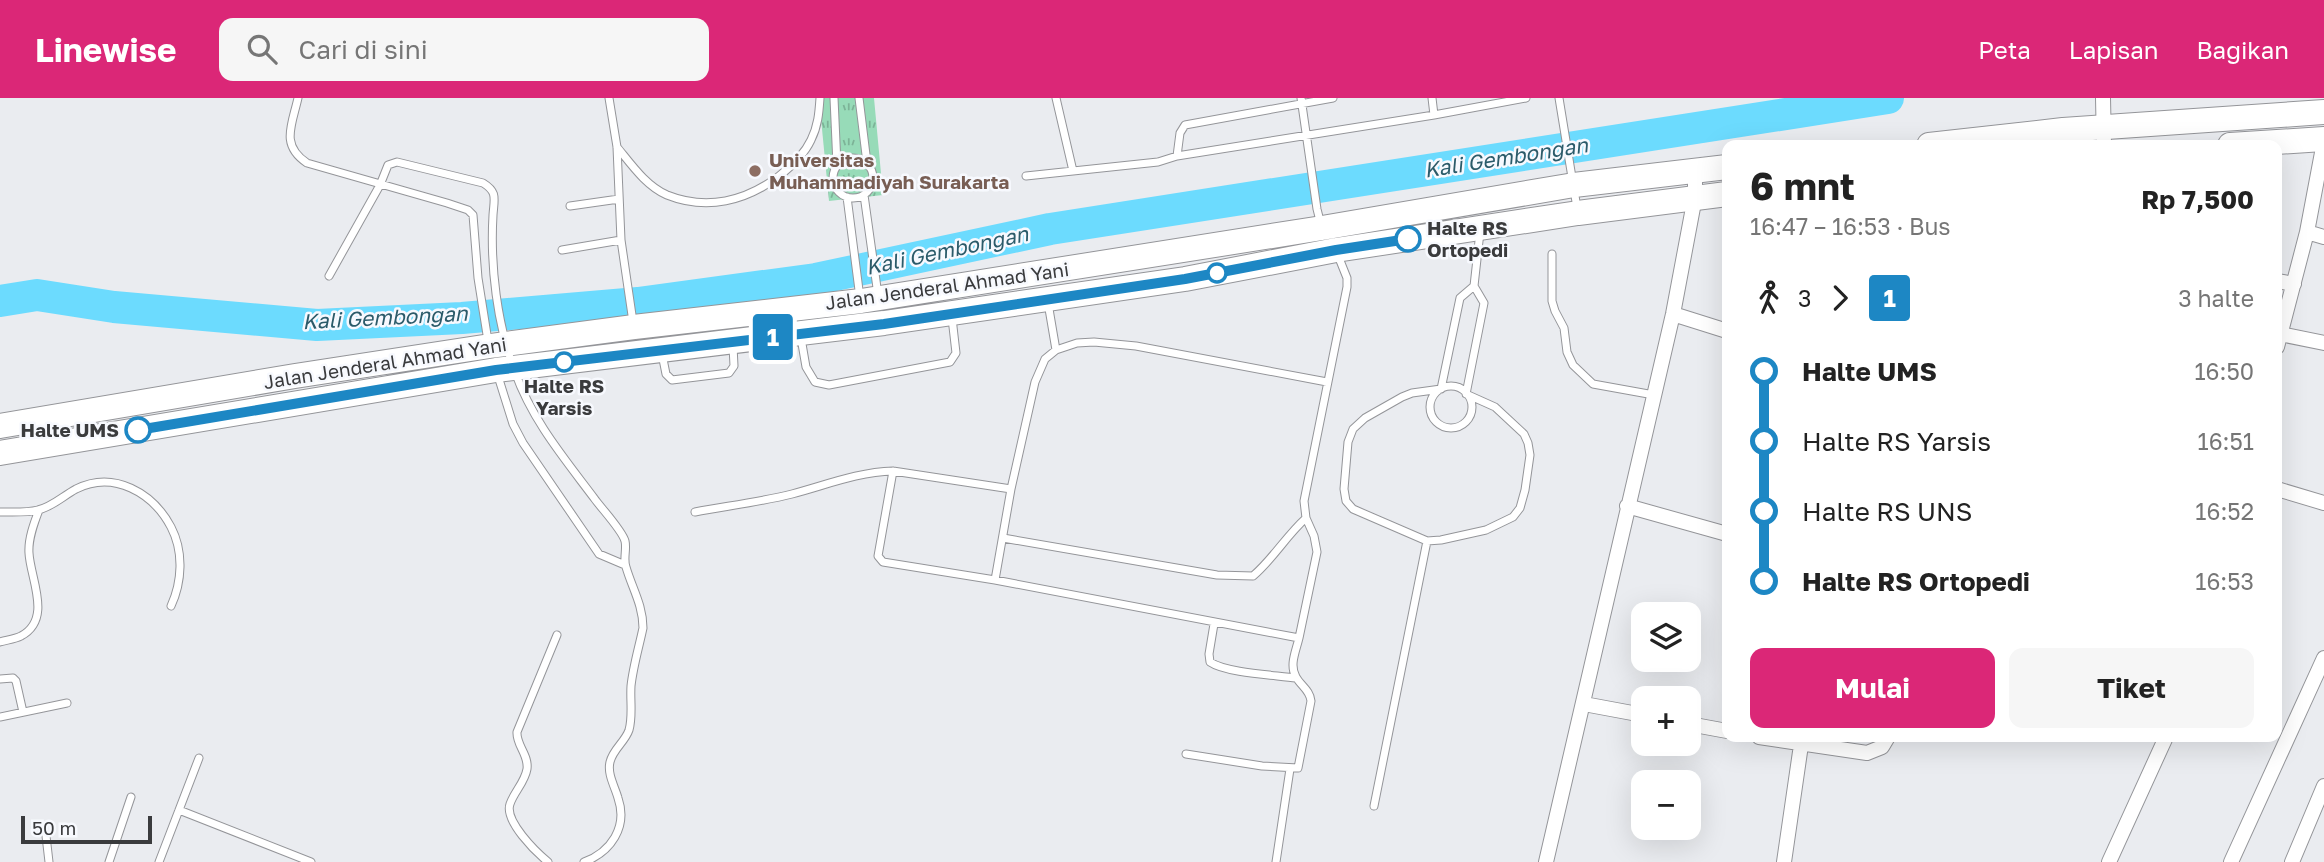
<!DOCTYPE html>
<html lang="id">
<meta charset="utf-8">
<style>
:root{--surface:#fff;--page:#f6f6f6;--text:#222;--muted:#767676;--accent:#db2777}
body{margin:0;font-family:"Golos Text",sans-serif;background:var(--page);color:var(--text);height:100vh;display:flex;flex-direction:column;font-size:26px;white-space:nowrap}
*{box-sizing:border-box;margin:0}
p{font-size:23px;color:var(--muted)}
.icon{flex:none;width:38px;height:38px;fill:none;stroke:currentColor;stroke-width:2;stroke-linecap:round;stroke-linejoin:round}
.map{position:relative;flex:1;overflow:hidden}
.panel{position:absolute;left:1722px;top:42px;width:560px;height:602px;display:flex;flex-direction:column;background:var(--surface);border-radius:14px;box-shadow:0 7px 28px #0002}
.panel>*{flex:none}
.badge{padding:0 14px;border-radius:5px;font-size:24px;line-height:46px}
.tools{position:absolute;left:1631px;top:504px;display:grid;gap:14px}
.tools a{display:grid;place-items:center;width:70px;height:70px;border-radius:14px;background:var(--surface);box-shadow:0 7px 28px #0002;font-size:35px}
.scale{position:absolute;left:21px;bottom:18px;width:131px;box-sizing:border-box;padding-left:7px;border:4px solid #3a3b3d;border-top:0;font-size:19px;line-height:24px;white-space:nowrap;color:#3a3b3d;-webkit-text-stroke:5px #f7f9fe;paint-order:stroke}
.map>.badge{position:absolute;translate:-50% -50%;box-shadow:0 0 0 4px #fff}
.legs{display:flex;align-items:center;gap:10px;height:77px;padding:0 28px;font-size:23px}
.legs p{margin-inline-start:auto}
.summary{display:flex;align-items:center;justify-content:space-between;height:119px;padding:0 28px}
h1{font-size:38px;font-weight:700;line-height:52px}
.cta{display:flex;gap:14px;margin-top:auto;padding:14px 28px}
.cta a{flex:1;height:80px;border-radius:14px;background:var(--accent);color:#fff;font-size:28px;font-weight:700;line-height:80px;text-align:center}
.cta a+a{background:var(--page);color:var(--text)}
ul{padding:0 28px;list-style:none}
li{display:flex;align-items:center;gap:24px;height:70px;font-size:26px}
li i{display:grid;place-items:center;width:10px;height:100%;margin:0 9px;background:currentColor}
li i::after{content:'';width:18px;height:18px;margin:-9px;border:5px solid;border-radius:50%;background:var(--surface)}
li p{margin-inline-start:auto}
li:first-child i{background:linear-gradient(#0000 50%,currentColor 0)}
li:last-child i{background:linear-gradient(currentColor 50%,#0000 0)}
header{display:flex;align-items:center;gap:42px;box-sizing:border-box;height:98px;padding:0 35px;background:var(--accent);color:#fff}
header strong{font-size:33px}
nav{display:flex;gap:38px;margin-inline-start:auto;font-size:24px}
.search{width:490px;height:63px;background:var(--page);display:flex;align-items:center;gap:18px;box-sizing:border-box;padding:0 24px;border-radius:14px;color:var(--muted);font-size:26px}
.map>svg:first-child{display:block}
.park{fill:url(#park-tufts)}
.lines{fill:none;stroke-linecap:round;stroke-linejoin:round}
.river{stroke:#6cdbfe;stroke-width:32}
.service-casing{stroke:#949599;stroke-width:9}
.minor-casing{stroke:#949599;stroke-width:16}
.trunk-casing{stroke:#949599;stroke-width:26}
.service{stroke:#fff;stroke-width:7}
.minor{stroke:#fff;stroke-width:14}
.trunk{stroke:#fff;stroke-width:24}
.line-1-casing{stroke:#fff;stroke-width:16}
.line-1{stroke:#1d87c4;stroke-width:10}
.education-dot{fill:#8d6e63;stroke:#f7f9fe;stroke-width:2.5}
.stop-1-dot{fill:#fff;stroke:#1d87c4;stroke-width:3.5}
.labels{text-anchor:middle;stroke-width:5;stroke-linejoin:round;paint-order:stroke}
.education-label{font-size:19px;font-weight:bold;fill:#785e54;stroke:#f7f9fe;text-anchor:start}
.stop-label{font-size:19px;font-weight:bold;fill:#3a3b3d;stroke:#f7f9fe;text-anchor:start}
.street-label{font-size:19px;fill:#3a3b3d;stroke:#f7f9fe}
.water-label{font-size:21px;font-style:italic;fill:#2b5b6a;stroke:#f7f9fe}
</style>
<header>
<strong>Linewise</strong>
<div class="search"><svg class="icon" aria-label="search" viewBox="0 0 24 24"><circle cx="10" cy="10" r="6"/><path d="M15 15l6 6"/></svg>Cari di sini</div>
<nav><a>Peta</a><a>Lapisan</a><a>Bagikan</a></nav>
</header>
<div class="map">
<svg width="2324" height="764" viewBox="0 0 2324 764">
<defs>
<pattern id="park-tufts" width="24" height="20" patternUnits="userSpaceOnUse" patternTransform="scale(1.75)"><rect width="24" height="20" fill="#97dbb8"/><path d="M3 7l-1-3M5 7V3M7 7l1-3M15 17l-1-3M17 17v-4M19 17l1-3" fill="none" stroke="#7cb397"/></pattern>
</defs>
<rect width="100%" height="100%" fill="#eaecf0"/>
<path class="park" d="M 819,0 L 874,0 L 883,97 L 829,103 Z"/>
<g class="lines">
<path class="river" d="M 0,203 L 37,197 L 114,209 L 317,227 L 462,220 L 638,205 L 816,181 L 1050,131 L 1888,0"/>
<g class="service-casing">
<path id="service" d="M 298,0 C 292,27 280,47 307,65 L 447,105 L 468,112 L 473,117 L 478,180 L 488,243
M 609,0 L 617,49 L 621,142 L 633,224
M 834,0 L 837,67
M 859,0 L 867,65
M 1056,0 L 1073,73 L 1158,64 L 1177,58 L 1434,17 L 1432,0
M 1301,0 L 1317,111 L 1321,127
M 1559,0 L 1577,110
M 1434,17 L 1526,0
M 617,49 C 631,66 646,88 667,97 C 707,113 746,103 779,78 C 792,68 804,57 811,42 C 818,28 819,15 820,0
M 1177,58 L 1180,35 L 1185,27 L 1333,0
M833 80a20 20 0 1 1 40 0a20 20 0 1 1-40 0Z
M 1026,78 L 1073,73
M 864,97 L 878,197
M 847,99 L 860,200
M 570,108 L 619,101
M 562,152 L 621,142
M 1552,156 L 1552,203 L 1555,213 L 1564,230 L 1567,254 L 1573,267 L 1593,286 L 1654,297
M 329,178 L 380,87 L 388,67 L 397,64 L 483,85 C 498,94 494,101 493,117 C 490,168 497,226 515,274 C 532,322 564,360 594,400 C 601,410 622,432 625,443 C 627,451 623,461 626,469 C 632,490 643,507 643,530 C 639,549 633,569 631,588 C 630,603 633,618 629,632 C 625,644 613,651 610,664 C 607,676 615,689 618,700 C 628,729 611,754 584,764
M 1474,188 L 1460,200 L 1441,291 L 1412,295 L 1402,299 L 1365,320 L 1353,331 L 1348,344 L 1344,391 L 1346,403 L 1353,411 L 1427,443 L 1441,442 L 1486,432 L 1513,419 L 1520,410 L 1525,392 L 1530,357 L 1528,345 L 1524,336 L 1495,309 L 1466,296 L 1484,205 L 1474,188 L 1480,134
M 1048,205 L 1056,252
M 801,240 L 806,269 L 815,284 L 829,287 L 950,264 L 956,255 L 952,220
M 662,256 L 666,276 L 672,282 L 729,275 L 734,268 L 733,248
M 497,275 L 513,326 L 523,345 L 599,456 L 625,467
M1430 309a21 21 0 1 1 42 0a21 21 0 1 1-42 0Z
M 893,373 L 878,458 L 883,464 L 995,482 L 1299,540 L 1317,454 L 1314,438 L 1306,420 L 1304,403 L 1347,189 L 1347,180 L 1337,155
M 0,414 C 12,414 26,415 38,412 C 52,409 63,398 76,391 C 114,372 153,395 171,429 C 184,454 182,484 171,508
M 695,414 C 727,408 760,404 792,396 C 826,387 858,374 893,373 L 1011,391
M 1003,440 L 1217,477 L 1253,478 C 1273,461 1286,438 1306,420
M 995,482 L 1011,391 L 1035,284 L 1045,261 L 1056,252 L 1077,245 L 1094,244 L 1136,248 L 1327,284
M 1214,526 L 1209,556 L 1210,564 C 1226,575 1275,577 1296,580
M 0,544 C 7,542 15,541 21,538 C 53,521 30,480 29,455 C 28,441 34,425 39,412
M 0,581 L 13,580 L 16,583 L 23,614
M 0,619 L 67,605
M 1186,656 L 1262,668 L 1298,670 L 1311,603 C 1310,592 1301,588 1296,579 C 1289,567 1296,553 1299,540
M 1374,708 L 1427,443
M 179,712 L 311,764
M 46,738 L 49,764
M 109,764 L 131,699
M 159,764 L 199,660
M 548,764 C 536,754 504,723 510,706 C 514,694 525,684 527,671 C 529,657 516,647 517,634 L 557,537
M 1276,764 L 1290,671"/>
</g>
<g class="minor-casing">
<path id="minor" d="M 2103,0 L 2104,47
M 2307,134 L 2324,139
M 2277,183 L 2294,186
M 1673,216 L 1727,233
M 2280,236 L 2324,245
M 2277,249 L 2307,134 L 2324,44
M 2277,391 L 2324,405
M 1627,408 L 1727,436
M 1584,606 L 1643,617
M 1689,626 L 1727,633
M 1759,639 L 1867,655 L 1882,649 L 1888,639
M 1546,764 L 1673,216 L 1695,99 L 1695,72
M 1784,764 L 1801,647
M 2109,764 L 2166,639
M 2231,764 L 2324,560
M 2292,764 L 2324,688"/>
</g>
<g class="trunk-casing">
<path id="trunk" d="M 1929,47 L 2063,32 L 2324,14
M 2230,47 L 2324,41
M 0,328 L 295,278 L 490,248 L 634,229 L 861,203 L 1322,130 L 1574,87 L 1727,69
M 0,355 L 496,272 L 884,225 L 1185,181 L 1336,152 L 1578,115 L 1727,96"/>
</g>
<use href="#service" class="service"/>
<use href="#minor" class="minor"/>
<use href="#trunk" class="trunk"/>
</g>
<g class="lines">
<g class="line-1-casing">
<path id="line-1" d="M 138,332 L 496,272 L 884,226 L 1185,181 L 1336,152 L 1408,141"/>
</g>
<use href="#line-1" class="line-1"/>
</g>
<circle class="education-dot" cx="755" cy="73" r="7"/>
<g class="stop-1-dot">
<circle cx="1408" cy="141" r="12"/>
<circle cx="1217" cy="175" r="9"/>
<circle cx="564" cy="264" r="9"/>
<circle cx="138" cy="332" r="12"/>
</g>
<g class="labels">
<g class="education-label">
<text x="769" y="69">Universitas<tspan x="769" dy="22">Muhammadiyah Surakarta</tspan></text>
</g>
<g class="stop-label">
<text x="1427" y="137">Halte RS<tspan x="1427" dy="22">Ortopedi</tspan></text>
<text x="564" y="295" text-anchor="middle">Halte RS<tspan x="564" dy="22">Yarsis</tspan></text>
<text x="119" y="339" text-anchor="end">Halte UMS</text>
</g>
<g class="street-label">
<text transform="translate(947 188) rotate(-8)" y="7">Jalan Jenderal Ahmad Yani</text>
<text transform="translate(385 265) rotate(-9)" y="7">Jalan Jenderal Ahmad Yani</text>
</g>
<g class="water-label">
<text transform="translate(1506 60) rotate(-9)" y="7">Kali Gembongan</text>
<text transform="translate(947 153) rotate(-12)" y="7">Kali Gembongan</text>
<text transform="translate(385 220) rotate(-3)" y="7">Kali Gembongan</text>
</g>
</g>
</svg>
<div class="tools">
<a><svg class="icon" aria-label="layers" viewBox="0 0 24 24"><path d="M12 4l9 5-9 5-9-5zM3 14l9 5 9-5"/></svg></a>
<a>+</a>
<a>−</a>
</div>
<div class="scale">50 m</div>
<b class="badge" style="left:773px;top:239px;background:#1d87c4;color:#fff">1</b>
<section class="panel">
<div class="summary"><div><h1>6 mnt</h1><p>16:47 – 16:53 · Bus</p></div><b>Rp 7,500</b></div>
<div class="legs"><svg class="icon" aria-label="walk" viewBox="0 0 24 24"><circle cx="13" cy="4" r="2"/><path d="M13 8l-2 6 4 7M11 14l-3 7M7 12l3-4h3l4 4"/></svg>3<svg class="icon" aria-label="forward" viewBox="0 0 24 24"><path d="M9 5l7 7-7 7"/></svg><b class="badge" style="background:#1d87c4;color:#fff">1</b><p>3 halte</p></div>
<ul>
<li><i style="color:#1d87c4"></i><b>Halte UMS</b><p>16:50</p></li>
<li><i style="color:#1d87c4"></i><span>Halte RS Yarsis</span><p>16:51</p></li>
<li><i style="color:#1d87c4"></i><span>Halte RS UNS</span><p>16:52</p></li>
<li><i style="color:#1d87c4"></i><b>Halte RS Ortopedi</b><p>16:53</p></li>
</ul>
<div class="cta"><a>Mulai</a><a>Tiket</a></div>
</section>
</div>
